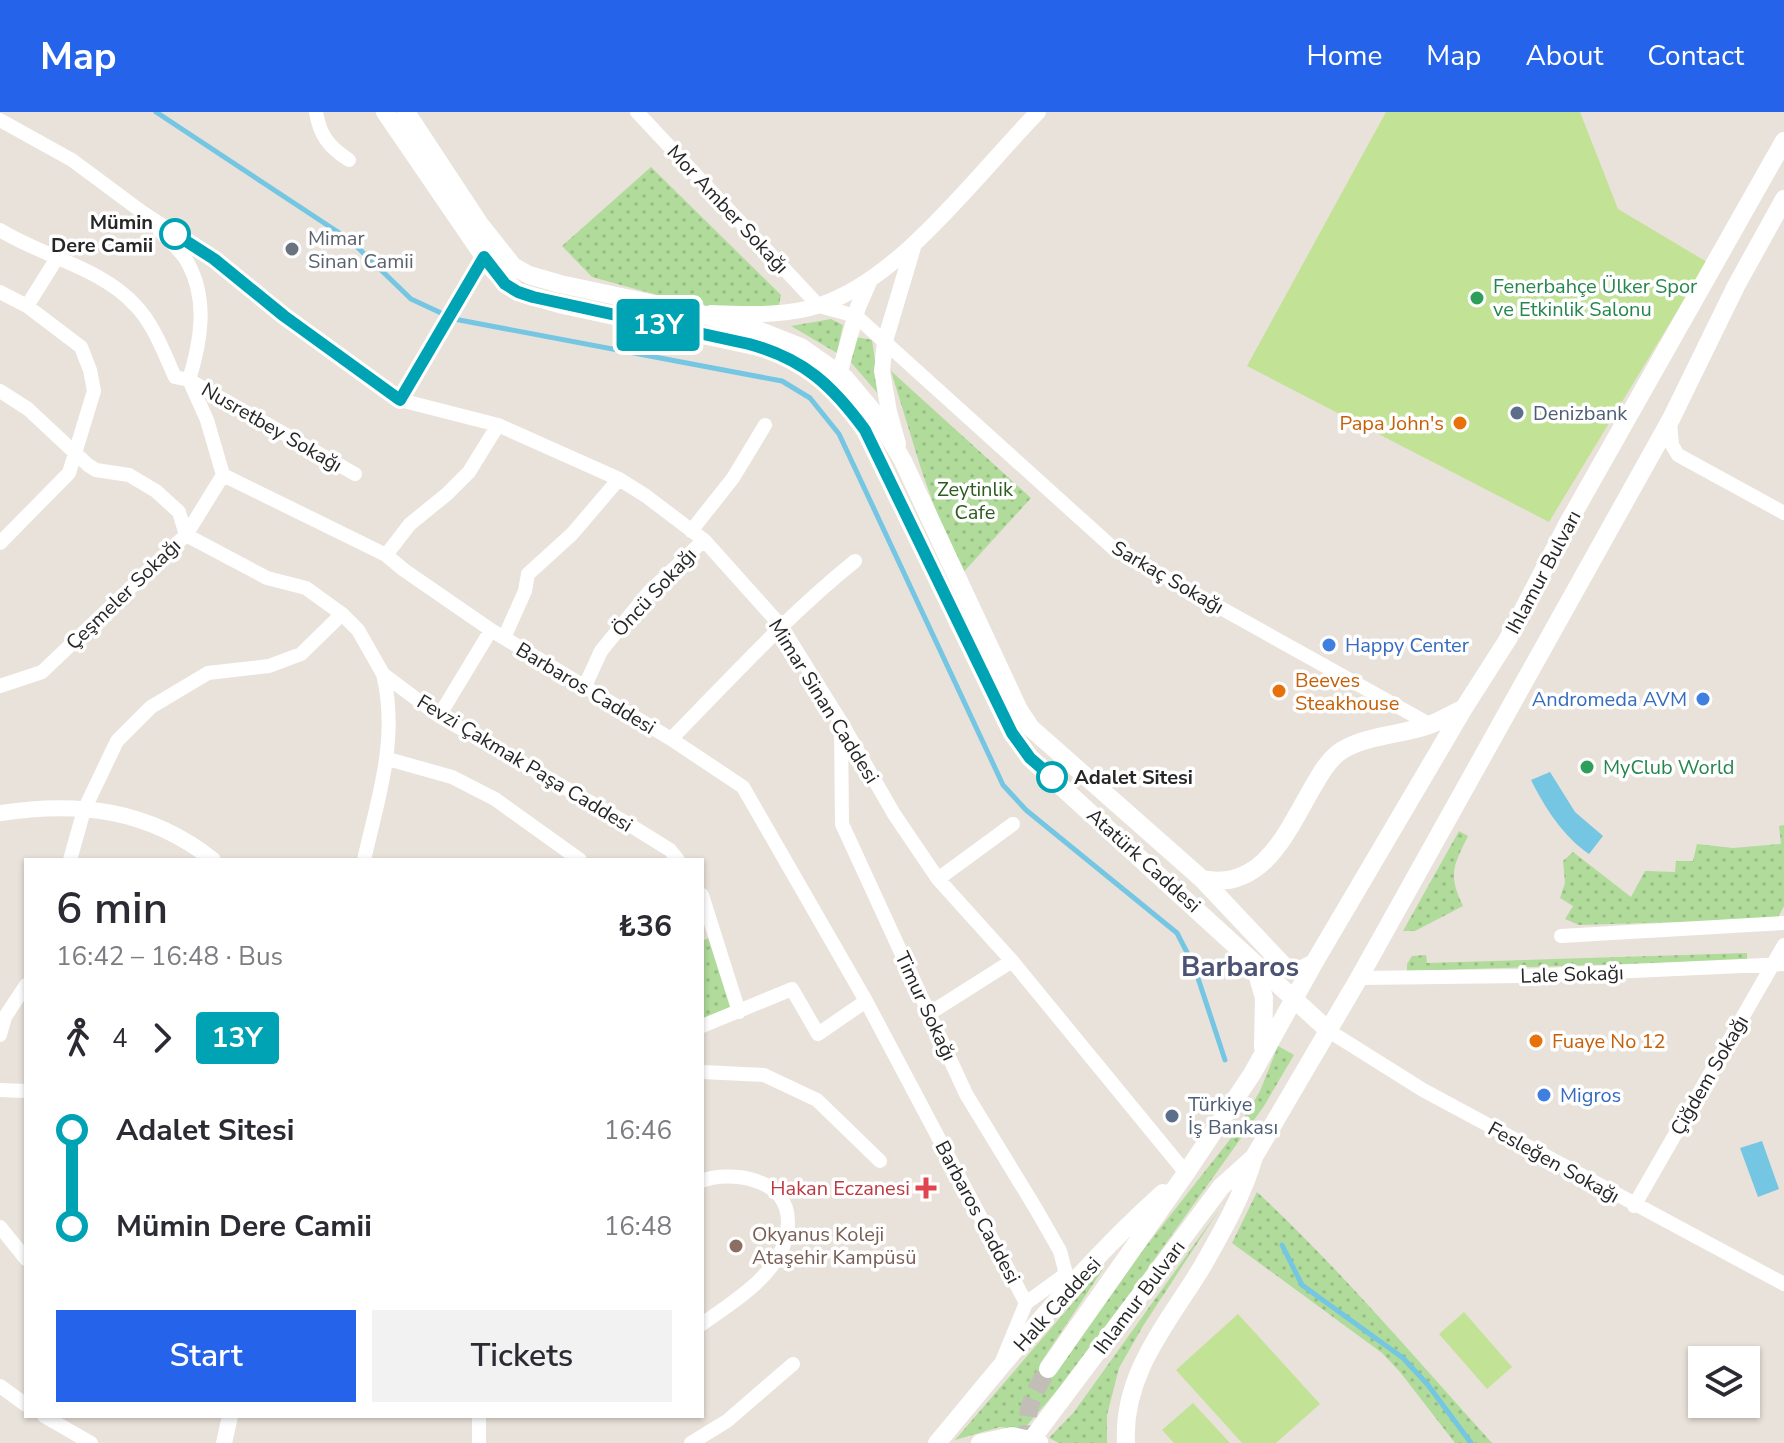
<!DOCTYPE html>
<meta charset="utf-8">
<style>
:root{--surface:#fff;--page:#f2f2f3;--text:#2b2b33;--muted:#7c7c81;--accent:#2563eb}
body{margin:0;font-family:"Nunito Sans",sans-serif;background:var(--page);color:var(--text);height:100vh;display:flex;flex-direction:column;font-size:30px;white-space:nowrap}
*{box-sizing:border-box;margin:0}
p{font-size:26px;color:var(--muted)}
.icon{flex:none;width:44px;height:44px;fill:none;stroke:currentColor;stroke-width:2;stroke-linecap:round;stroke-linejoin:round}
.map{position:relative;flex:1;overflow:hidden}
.details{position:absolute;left:24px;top:746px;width:680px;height:560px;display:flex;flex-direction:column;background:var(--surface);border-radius:0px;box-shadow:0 2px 6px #0004}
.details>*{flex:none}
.badge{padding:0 16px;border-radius:6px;font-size:28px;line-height:52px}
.controls{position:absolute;left:1688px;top:1234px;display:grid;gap:16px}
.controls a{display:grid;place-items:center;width:72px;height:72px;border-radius:0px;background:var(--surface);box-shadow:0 2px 6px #0004;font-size:40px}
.map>.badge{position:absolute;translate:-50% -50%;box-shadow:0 0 0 4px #fff}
.legs{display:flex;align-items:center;gap:12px;height:88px;padding:0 32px;font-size:26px}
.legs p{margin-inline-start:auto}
.overview{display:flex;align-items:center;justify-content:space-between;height:136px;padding:0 32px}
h1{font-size:44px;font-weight:600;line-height:60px}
.cta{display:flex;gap:16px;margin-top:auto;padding:16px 32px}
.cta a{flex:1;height:92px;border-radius:0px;background:var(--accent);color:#fff;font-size:32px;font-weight:600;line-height:92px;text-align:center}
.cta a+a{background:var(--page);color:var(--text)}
ul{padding:0 32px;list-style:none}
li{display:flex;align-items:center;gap:28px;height:96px;font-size:30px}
li i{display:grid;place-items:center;width:12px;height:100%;margin:0 10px;background:currentColor}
li i::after{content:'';width:20px;height:20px;margin:-10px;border:6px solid;border-radius:50%;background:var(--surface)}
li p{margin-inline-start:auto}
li:first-child i{background:linear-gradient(#0000 50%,currentColor 0)}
li:last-child i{background:linear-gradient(currentColor 50%,#0000 0)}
header{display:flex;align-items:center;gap:48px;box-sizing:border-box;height:112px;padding:0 40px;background:var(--accent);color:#fff}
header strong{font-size:38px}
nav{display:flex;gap:44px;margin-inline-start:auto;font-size:28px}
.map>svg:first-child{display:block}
.green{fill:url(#green-dots)}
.pitch{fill:#c2e296}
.water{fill:#74c6e3}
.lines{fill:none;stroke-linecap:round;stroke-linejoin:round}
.stream{stroke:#74c6e3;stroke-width:5}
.secondary-tunnel{stroke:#c2bdb6;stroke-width:18;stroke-dasharray:18 9;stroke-linecap:butt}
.minor{stroke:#fff;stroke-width:14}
.tertiary{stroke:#fff;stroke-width:16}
.secondary{stroke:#fff;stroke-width:18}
.line-1-casing{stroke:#fff;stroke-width:18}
.line-1{stroke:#00a3b4;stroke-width:12}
.stop-1-dot{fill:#fff;stroke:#00a3b4;stroke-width:4}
.worship-dot{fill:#6b7280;stroke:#fff;stroke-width:3}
.leisure-dot{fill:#2e9e5b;stroke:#fff;stroke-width:3}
.service-dot{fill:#5c6f8a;stroke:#fff;stroke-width:3}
.food-dot{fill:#e8710a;stroke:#fff;stroke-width:3}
.shop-dot{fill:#3f7fe0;stroke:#fff;stroke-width:3}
.health-dot{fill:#e0444e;stroke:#fff;stroke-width:3}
.education-dot{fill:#8d6e63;stroke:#fff;stroke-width:3}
.labels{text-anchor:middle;stroke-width:7;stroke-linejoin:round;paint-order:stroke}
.street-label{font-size:20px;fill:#272727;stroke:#fff}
.stop-label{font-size:20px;font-weight:bold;fill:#272727;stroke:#fff;text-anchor:end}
.worship-label{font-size:20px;fill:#5b616d;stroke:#fff;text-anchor:start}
.leisure-label{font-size:20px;fill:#27864d;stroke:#fff;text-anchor:start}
.service-label{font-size:20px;fill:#4e5e75;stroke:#fff;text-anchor:start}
.food-label{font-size:20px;fill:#c56008;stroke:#fff;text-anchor:start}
.park-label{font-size:20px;fill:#2c5d1f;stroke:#fff}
.shop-label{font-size:20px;fill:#366cbe;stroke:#fff;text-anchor:start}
.health-label{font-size:20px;fill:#be3a42;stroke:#fff;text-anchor:end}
.education-label{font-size:20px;fill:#785e54;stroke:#fff;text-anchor:start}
.district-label{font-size:28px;font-weight:bold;fill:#4c5373;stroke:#fff}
</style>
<header>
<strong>Map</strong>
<nav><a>Home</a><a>Map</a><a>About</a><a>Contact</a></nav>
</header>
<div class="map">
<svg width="1784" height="1331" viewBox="0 0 1784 1331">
<defs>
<pattern id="green-dots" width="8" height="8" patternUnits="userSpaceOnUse" patternTransform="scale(2)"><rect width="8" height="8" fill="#b0db9a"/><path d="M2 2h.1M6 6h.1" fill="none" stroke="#97bc85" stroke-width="1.8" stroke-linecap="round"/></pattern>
</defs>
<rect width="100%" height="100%" fill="#e9e2da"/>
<path class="green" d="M 651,55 L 781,183 L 779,193 L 765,196 L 717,196 L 672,187 L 592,165 L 562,134 Z
M 831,207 L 843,213 L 837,241 L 791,214 Z
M 856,225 L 872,228 L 880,284 L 849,248 Z
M 891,259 L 1031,386 L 960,464 L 922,360 Z
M 1784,713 L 1784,794 L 1777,807 L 1579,813 L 1565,807 L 1573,794 L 1560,786 L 1565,771 L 1563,749 L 1573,740 L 1631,785 L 1645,759 L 1675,760 L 1676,749 L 1693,749 L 1697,732 L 1733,736 L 1781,732 L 1779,714 Z
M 1459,719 L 1468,724 C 1453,754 1448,763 1463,794 L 1415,819 L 1403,819 Z
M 711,825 L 735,899 L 702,911 L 702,829 Z
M 1747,841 L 1747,848 L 1407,859 L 1407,852 L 1412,844 L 1426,843 L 1427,851 Z
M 1278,934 L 1294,943 L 1264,994 L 1126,1187 L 1067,1267 L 1023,1318 L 1000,1315 L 955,1328 L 1107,1151 L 1040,1252 L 1056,1261 L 1143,1138 L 1235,1021 L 1260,979 Z
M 1257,1080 C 1341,1158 1415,1246 1492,1331 L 1455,1331 L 1400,1260 L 1382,1241 L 1232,1131 Z
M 1219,1098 L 1143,1214 L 1119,1256 L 1107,1303 L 1107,1331 L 1059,1331 L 1049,1326 L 1074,1300 Z"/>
<path class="pitch" d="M 1386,0 L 1580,0 L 1618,97 L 1707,150 L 1549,410 L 1247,254 Z
M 1464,1200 L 1512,1255 L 1487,1277 L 1439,1222 Z
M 1238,1202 L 1320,1292 L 1276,1331 L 1242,1331 L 1176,1258 Z
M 1193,1291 L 1230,1331 L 1174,1331 L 1162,1318 Z"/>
<path class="water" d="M 1550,660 L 1575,700 L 1603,724 L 1589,742 C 1563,724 1545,696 1531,668 Z
M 1762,1029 L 1779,1077 L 1758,1085 L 1740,1036 Z"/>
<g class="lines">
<path class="stream" d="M 156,0 L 350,128 L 411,187 L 454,207 L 782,269 L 810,286 L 839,322 L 1003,673 L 1026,698 L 1177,821 L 1194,854 L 1225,948
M 1282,1133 L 1302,1173 L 1403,1246 L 1428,1273 L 1471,1331"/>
<path class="secondary-tunnel" d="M 1031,1331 C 1021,1304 1034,1280 1048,1257"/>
<path class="minor" d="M 316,0 C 320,24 329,35 349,48
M 637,0 L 819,194 L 856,204 L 1113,436 L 1431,613
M 0,8 L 72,48 L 142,100 L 214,147 L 284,204 L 400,288 L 498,313 L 619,367 L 646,384 L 704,428 L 781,514 L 841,610 L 894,702 L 938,767 L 1012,849 L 1186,1061
M 0,118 C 43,145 101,155 136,194 C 154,213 164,241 175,265 L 189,268 L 355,362
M 159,118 C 168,128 182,139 188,151 C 208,188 201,229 189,268
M 0,180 L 27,194 L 81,235 L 90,258 L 94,279 L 69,361 L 0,431
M 27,194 L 57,146
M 189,268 L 207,308 L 223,363 L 386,443 L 404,458 L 491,518 L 671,627 L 743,675 L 866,889 L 1026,1191
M 0,279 L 28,297 L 88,353 L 96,358 L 129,363 L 156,379 L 179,400 L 186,423 L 267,466 L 306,476 L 342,502 L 358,518 L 383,562 L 439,604 L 625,710 L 670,738 L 678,748
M 400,288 L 484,145 L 489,142
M 1670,310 L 1672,333 L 1678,343 L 1784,401
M 691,419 L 733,366 L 765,313
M 386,443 L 410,412 L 447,382 L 469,360 L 498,313
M 504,526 L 525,479 L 528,462 L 572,422 L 619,367
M 0,574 L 42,560 L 186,423 L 223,363
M 584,576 L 601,539 L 649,480 L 704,428
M 439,604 L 491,518
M 841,614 L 842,712 L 966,982 L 1036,1097 L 1060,1139 L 1066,1162
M 671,627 C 731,566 788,503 855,449
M 388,647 L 452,665 L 495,687 L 580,748
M 70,748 L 84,698 L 117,629 L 151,595 L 208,561 L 269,554 L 301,542 L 342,502
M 364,748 C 378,686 399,626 383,562
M 938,767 L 1013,712
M 702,783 L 739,900
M 1561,824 L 1784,811
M 1359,866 L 1523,864 L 1784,852
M 930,901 L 1012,849
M 702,914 L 792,877 L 818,922 L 866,889
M 1329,919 L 1423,978 L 1784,1172
M 0,923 L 5,905 L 26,873
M 702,960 L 764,963 L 817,988 L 880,1049
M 0,978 L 26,979
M 702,1069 C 713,1064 726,1064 739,1065 C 775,1070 796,1090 785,1129 C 774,1166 731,1191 702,1212
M 1634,1094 L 1784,833
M 0,1115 L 26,1147
M 1003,1247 L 1026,1191 L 1066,1162 L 1074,1166
M 0,1274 L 26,1293
M 44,1304 L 91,1331
M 479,1304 L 479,1331
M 691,1331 L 727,1309 L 793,1252"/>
<path class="tertiary" d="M 711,201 C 747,202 785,205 820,193 C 901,167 978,61 1038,0
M 836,273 L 858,195 L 869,170
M 898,332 L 889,300 L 882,259 L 885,229 L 914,132
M 0,701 C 78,689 149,697 213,748
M 224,1331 L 230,1304"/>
<path class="secondary" d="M 385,0 L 493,158 L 518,180 L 563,193 L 773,238 L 813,260 L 826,271 L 845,291 L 865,318 L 1012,621 L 1030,646 L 1329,919
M 406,0 L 479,111 L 513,154 L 529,163 L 560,172 L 697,201 L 758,218 L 801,235 L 845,266 L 876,303 L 903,349 L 1019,598 L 1031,616 L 1202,767 L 1287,857 L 1302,857 L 1314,851
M 1202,767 C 1264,780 1288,717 1314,673 C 1321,661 1329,647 1341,639 C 1366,623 1402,623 1429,613 C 1441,609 1452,602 1462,597
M 1254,851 L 1264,886 L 1263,935
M 1048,1257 L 1186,1061 L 1252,962 L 1314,851 L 1464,596 L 1508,527 L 1568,411 L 1784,29
M 937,1331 C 1009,1245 1079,1156 1163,1081
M 980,1331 L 1012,1324 L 1039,1330
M 1029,1331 L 1221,1075 L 1252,1047
M 1126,1331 C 1122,1262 1168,1211 1202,1155 C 1222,1120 1243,1083 1254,1045 L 1359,866 L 1671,307 L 1736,174 L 1784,87"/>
</g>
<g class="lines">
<g class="line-1-casing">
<path id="line-1" d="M 175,122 L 214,147 L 284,204 L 400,288 L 484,145 L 505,172 L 518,180 L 533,185 L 749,232 C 804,247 832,273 865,318 L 1012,621 L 1030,646 L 1052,665"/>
</g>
<use href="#line-1" class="line-1"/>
</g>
<g class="stop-1-dot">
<circle cx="175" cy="122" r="14"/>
<circle cx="1052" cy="665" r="14"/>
</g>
<circle class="worship-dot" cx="292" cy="137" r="8"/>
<g class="leisure-dot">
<circle cx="1477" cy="186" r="8"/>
<circle cx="1587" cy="655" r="8"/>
</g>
<g class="service-dot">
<circle cx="1517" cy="301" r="8"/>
<circle cx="1172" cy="1004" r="8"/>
</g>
<g class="food-dot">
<circle cx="1460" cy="311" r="8"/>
<circle cx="1279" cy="579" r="8"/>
<circle cx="1536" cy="929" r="8"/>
</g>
<g class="shop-dot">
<circle cx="1329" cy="533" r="8"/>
<circle cx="1703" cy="587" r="8"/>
<circle cx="1544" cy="983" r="8"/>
</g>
<path class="health-dot" d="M922 1064h8v8h8v8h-8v8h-8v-8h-8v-8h8z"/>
<circle class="education-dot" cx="736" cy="1134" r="8"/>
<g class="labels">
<g class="street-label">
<text transform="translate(728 97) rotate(47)" y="7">Mor Amber Sokağı</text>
<text transform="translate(272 315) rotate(30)" y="7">Nusretbey Sokağı</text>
<text transform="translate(1543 460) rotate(-62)" y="7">Ihlamur Bulvarı</text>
<text transform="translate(1168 465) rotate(30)" y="7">Sarkaç Sokağı</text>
<text transform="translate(654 480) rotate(-47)" y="7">Öncü Sokağı</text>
<text transform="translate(123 482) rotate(-44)" y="7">Çeşmeler Sokağı</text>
<text transform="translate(586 576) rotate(31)" y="7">Barbaros Caddesi</text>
<text transform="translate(824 589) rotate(58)" y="7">Mimar Sinan Caddesi</text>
<text transform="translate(525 651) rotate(31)" y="7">Fevzi Çakmak Paşa Caddesi</text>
<text transform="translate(1144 748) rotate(42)" y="7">Atatürk Caddesi</text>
<text transform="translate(1572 862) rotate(-2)" y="7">Lale Sokağı</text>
<text transform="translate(926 894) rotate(65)" y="7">Timur Sokağı</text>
<text transform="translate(1709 963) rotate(-60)" y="7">Çiğdem Sokağı</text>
<text transform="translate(1554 1050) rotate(29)" y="7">Fesleğen Sokağı</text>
<text transform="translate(978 1100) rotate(62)" y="7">Barbaros Caddesi</text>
<text transform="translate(1139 1185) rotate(-53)" y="7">Ihlamur Bulvarı</text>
<text transform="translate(1057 1192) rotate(-48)" y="7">Halk Caddesi</text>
</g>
<g class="stop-label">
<text x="153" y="117">Mümin<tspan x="153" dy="23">Dere Camii</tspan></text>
<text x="1074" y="672" text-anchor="start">Adalet Sitesi</text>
</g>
<g class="worship-label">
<text x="308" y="133">Mimar<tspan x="308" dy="23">Sinan Camii</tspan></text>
</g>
<g class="leisure-label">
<text x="1493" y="181">Fenerbahçe Ülker Spor<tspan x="1493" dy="23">ve Etkinlik Salonu</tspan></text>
<text x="1603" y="662">MyClub World</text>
</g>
<g class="service-label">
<text x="1533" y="308">Denizbank</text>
<text x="1188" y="999">Türkiye<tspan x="1188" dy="23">İş Bankası</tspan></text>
</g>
<g class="food-label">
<text x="1444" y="318" text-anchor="end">Papa John's</text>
<text x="1295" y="575">Beeves<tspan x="1295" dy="23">Steakhouse</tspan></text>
<text x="1552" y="936">Fuaye No 12</text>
</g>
<g class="park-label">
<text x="975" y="384">Zeytinlik<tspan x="975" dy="23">Cafe</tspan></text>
</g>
<g class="shop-label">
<text x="1345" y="540">Happy Center</text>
<text x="1687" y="594" text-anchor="end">Andromeda AVM</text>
<text x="1560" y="990">Migros</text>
</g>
<g class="health-label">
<text x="910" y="1083">Hakan Eczanesi</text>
</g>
<g class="education-label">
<text x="752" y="1129">Okyanus Koleji<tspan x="752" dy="23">Ataşehir Kampüsü</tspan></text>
</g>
<g class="district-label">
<text x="1240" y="864">Barbaros</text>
</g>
</g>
</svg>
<div class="controls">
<a><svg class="icon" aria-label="layers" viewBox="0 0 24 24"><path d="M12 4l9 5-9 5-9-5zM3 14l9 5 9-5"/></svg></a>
</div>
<b class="badge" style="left:658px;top:213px;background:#00a3b4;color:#fff">13Y</b>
<section class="details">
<div class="overview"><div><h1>6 min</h1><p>16:42 – 16:48 · Bus</p></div><b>₺36</b></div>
<div class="legs"><svg class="icon" aria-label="walk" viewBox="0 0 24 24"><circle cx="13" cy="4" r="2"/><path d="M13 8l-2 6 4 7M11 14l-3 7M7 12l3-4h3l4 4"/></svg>4<svg class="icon" aria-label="forward" viewBox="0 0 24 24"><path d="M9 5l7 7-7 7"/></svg><b class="badge" style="background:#00a3b4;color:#fff">13Y</b></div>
<ul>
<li><i style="color:#00a3b4"></i><b>Adalet Sitesi</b><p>16:46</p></li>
<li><i style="color:#00a3b4"></i><b>Mümin Dere Camii</b><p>16:48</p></li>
</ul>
<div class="cta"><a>Start</a><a>Tickets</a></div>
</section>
</div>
